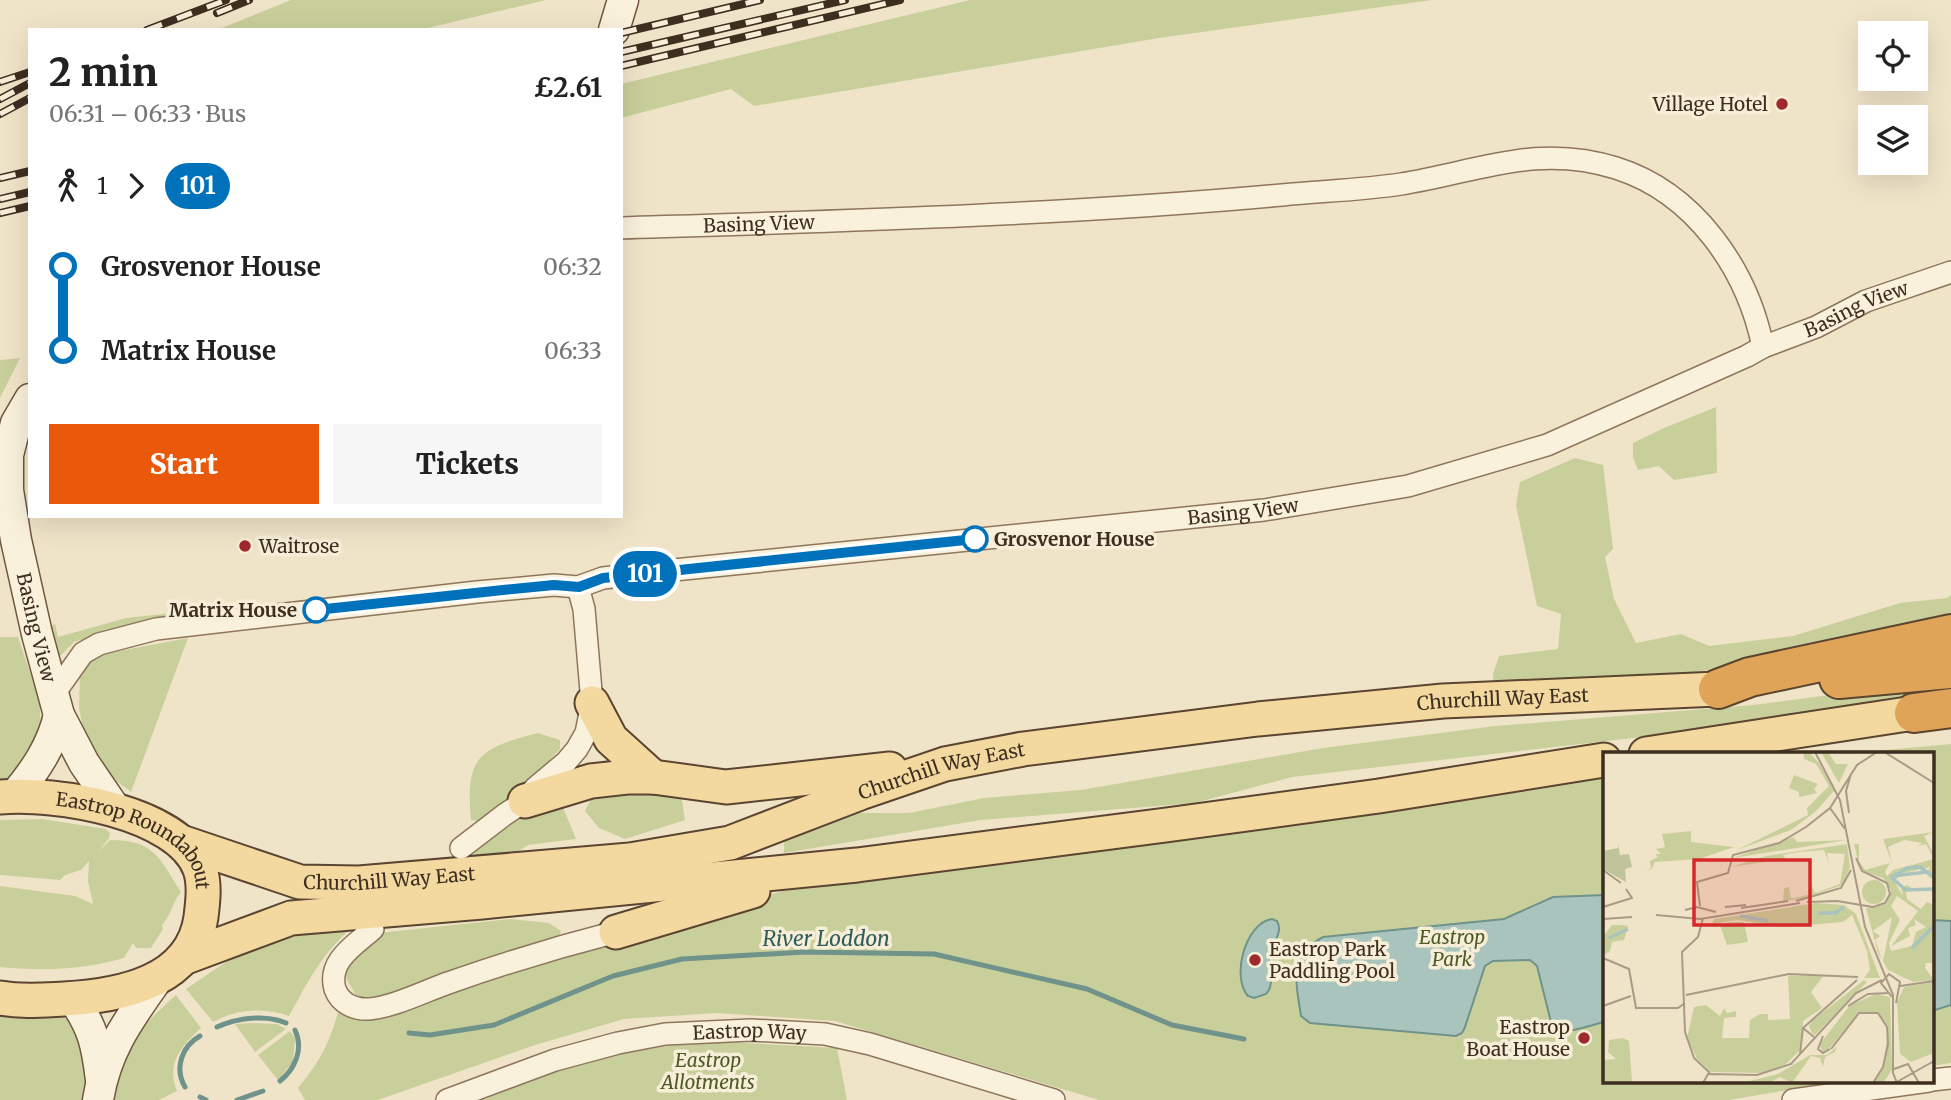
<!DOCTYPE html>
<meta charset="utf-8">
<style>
:root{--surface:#fff;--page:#f6f6f6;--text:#222;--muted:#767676;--accent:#ea580c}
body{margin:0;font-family:Merriweather,serif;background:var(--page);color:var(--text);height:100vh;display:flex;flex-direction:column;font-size:26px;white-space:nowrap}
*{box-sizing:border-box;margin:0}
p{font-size:23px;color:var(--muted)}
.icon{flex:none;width:38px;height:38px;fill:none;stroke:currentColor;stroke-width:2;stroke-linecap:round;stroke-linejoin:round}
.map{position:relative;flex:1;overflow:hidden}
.details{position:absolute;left:28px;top:28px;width:595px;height:490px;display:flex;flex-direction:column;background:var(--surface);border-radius:0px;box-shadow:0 7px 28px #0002}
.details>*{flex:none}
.badge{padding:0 14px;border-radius:23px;font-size:24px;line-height:46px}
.controls{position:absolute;left:1858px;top:21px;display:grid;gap:14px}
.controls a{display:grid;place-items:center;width:70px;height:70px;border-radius:0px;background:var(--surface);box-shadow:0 7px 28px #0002;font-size:35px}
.map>.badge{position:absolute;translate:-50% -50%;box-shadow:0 0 0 4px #fff}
.legs{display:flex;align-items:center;gap:10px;height:77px;padding:0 21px;font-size:23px}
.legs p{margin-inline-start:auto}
.headline{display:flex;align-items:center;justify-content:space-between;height:119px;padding:0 21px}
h1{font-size:38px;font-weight:800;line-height:52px}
.cta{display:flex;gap:14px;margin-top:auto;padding:14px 21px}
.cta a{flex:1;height:80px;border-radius:0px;background:var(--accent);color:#fff;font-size:28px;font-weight:800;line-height:80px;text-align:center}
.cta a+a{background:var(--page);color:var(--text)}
ul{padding:0 21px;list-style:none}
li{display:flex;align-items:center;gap:24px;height:84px;font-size:26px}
li i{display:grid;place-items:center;width:10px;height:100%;margin:0 9px;background:currentColor}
li i::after{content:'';width:18px;height:18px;margin:-9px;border:5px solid;border-radius:50%;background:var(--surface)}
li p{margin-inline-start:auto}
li:first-child i{background:linear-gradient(#0000 50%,currentColor 0)}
li:last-child i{background:linear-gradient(currentColor 50%,#0000 0)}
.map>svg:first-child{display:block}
.green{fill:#c9cf9b}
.water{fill:#a9c4bc;stroke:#6f938a;stroke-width:2}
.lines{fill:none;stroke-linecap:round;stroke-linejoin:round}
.stream{stroke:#6f938a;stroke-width:5}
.street-casing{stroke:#8d765c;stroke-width:24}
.secondary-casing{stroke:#6f573f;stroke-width:33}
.primary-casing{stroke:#5b4430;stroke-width:37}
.highway-casing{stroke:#5b4430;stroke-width:42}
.street{stroke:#faf1dc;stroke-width:21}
.secondary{stroke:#faf1dc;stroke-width:30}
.primary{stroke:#f3d9a0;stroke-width:33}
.highway{stroke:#e0a458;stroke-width:38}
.rail-casing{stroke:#3d2e20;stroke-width:8}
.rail{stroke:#f7eed8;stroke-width:5;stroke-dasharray:16;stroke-linecap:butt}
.line-1-casing{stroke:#fff;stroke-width:16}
.line-1{stroke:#0072bc;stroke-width:10}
.poi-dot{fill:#9e2a2b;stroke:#f7eed8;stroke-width:2.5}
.stop-1-dot{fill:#fff;stroke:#0072bc;stroke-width:3.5}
.labels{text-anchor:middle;stroke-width:7;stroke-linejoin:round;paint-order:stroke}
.poi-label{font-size:19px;fill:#3d2e20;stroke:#f7eed8;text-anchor:end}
.street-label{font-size:19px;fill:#3d2e20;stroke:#f7eed8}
.stop-label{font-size:19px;font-weight:bold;fill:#3d2e20;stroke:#f7eed8;text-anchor:start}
.park-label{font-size:19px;font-style:italic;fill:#4d5a26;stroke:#f7eed8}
.water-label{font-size:21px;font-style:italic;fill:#2f5d5a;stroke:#f7eed8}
.inset-river{fill:none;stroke:#a9c4bc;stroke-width:3.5}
.inset-road{fill:none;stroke:#a89b85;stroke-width:2}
.view{fill:#d62828;fill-opacity:0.15;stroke:#d62828;stroke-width:3.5}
.inset-edge{fill:none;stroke:#3d2e20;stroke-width:3.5}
</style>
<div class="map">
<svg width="1951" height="1100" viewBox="0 0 1951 1100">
<rect width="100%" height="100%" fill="#f0e4c8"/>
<path class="green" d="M 291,0 L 546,0 L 419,30 L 217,30 Z
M 970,0 L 1432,0 L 1159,38 L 754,106 L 731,89 L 621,118 L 621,84 Z
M 20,358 L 0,398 L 0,360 Z
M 1716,407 L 1717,473 L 1674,480 L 1659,466 L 1638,470 L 1633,458 L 1633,443 L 1664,428 Z
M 1575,458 L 1603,465 L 1613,549 L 1605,557 L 1614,599 L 1636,643 L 1681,634 L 1709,646 L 1793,636 L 1900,603 L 1947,598 L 1951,595 L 1951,623 L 1778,658 L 1643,681 L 1494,694 L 1493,674 L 1499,656 L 1558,649 L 1561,614 L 1537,606 L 1516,505 L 1520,482 Z
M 200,610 L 200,613 L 139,623 L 74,642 L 59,657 L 55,657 L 43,629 L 55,624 L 58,637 L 126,618 Z
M 0,637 L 18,637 L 40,702 L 41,737 L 16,776 L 0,780 Z
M 188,638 L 131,792 L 107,774 L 85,740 L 79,708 L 80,674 L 90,660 L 109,653 Z
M 1951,688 L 1951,697 L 1728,727 L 1292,777 L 1195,803 L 981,820 L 784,853 L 784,840 L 849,813 L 909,813 L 984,798 L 1081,790 L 1323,748 L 1495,726 L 1753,705 L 1845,693 Z
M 538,733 L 560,740 L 560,749 L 514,798 L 486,822 L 471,820 C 465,756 479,748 538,733 Z
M 1951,744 L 1951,1063 L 1932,1066 L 1932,754 L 1841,754 Z
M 1604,774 L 1604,1081 L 1843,1081 L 1729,1100 L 1099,1100 L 835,1021 L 717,1013 L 624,1019 L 535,1045 L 378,1100 L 305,1100 L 298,1088 C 321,1060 329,1044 339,1009 L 356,1014 L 797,887 Z
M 597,787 L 681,795 L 685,820 L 625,839 L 599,828 L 585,811 Z
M 537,799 L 562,805 L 576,839 L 528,845 L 509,857 L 480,862 L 473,856 L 482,838 L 509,826 Z
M 42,819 L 106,829 L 110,833 L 109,838 L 99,851 L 110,840 C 155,840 159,858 181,892 C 172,902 172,915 162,925 L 163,929 L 151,948 L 136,948 L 133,943 L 124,958 C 83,970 42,971 0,967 L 0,886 L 75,896 L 93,904 L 88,881 L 89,861 L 81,870 L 65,875 L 60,880 L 0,875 L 0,820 Z
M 510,919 L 549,923 L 561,931 L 559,937 L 415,991 L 360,1002 L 347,980 L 344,968 L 378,933 Z
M 344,927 L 347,932 C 320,957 306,985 289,1016 C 264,1007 236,1009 213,1022 L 186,989 L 241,952 L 286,935 Z
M 176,995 L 201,1028 C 181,1046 166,1064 177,1091 L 159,1100 L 113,1100 C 122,1048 138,1029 176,995 Z
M 0,1012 L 49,1014 L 67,1019 L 76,1027 L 87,1070 L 84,1100 L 0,1100 Z
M 251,1023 L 277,1024 L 286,1029 L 255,1052 L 235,1024 Z
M 290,1031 L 295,1038 L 293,1062 L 278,1080 L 258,1055 Z
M 708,1041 L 837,1048 L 847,1100 L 471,1100 L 597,1055 Z"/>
<path class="water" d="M 1604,895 L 1604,1022 C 1590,1025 1564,1037 1552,1026 L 1537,966 L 1530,960 L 1493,961 L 1485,966 L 1465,1027 L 1462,1033 L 1456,1036 L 1310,1023 L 1301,1016 C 1296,983 1288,956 1323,937 L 1504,919 L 1553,897 Z
M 1272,919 L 1277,921 C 1284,933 1271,944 1269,957 C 1267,970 1276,984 1266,994 L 1254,998 L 1248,996 C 1231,977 1245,923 1272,919 Z
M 1932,920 L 1951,921 L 1951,1005 L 1932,1011 Z"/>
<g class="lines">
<path class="stream" d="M 217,1027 C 237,1018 266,1014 286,1023
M 409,1033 L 430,1035 L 494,1025 L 613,976 L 682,959 L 805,952 L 934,954 L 1087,989 L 1172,1025 L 1244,1039
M 280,1081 C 295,1069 304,1049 295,1030
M 185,1087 C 174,1068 182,1046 200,1036
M 200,1097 L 206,1100
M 237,1100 L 263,1091"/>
<g class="street-casing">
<g id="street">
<path id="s1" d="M 621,228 C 842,221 1063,215 1282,195 C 1322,191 1362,190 1401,184 C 1477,172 1537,143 1616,168 C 1695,193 1747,269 1763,347"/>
<path id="s2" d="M 54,694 L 83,653 L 99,644 L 156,629 L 477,592 L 554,585 L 578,587 L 603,578 L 674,570 L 1264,510 L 1408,486 L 1547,445 L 1747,356 L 1763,347 L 1816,327 L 1866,301 L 1951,272"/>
<path d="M 461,848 L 504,815 L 525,801 L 535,788 L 566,762 L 577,749 L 586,733 L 592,703 L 584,609 L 578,587"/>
<path d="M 373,929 C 355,945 327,961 335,989 C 340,1003 354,1010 369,1009 C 394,1007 427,990 451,982 C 505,963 561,946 616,932"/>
<path d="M 1932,1080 L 1951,1078"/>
<path id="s3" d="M 447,1100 L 555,1060 L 618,1043 L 665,1034 L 751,1030 L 825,1034 L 870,1044 L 1054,1100"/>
<path d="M 1793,1100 L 1929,1081"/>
</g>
</g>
<g class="secondary-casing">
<g id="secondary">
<path d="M 614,30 L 623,0"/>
<path id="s4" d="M 30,399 L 16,423 L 8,455 L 8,490 L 16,540 L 37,634 L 59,715 L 84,763 L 116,810"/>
<path d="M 14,796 C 35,771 52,746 59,715"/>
<path d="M 72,998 C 93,1026 97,1046 101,1080"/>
<path d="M 98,1100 C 106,1049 130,1018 158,978"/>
</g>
</g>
<g class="primary-casing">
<g id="primary">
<path d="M 592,703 L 611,739 L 653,777"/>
<path d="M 1646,754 L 1914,713"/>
<path id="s5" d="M 0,797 C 54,792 179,811 200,869 C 205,884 203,901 201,917 C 192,983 119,996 64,999 C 43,1000 21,1002 0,998"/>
<path d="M 525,801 L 591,781 L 627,777 L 653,777 L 726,787 L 890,769"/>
<path id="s6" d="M 181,842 L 300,882 L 359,883 L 630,860 L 730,843 L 860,793 L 945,764 L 1023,749 L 1258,719 L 1443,701 L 1718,689"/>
<path d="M 616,932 L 753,891"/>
<path d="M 186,957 L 291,918 L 482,902 L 857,865 L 1166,825 L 1379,796 L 1604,760"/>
</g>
</g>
<g class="highway-casing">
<path id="highway" d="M 1839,679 L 1951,669
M 1718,689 L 1750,677 L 1951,634
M 1914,713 L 1951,708"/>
</g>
<use href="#street" class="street"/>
<use href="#secondary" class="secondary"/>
<use href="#primary" class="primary"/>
<use href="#highway" class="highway"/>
<g class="rail-casing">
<path id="rail" d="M 217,13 L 249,0
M 147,30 L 226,0
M 621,33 L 760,0
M 621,52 L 845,0
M 621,66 L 900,0
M 0,82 L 30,72
M 0,99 L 30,83
M 0,114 L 30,98
M 0,178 L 30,171
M 0,199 L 30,192
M 0,213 L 30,206"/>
</g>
<use href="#rail" class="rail"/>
</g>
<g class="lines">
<g class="line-1-casing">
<path id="line-1" d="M 316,610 L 503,590 L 554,585 L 579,587 L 603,578 L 975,539"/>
</g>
<use href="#line-1" class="line-1"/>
</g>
<g class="poi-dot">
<circle cx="1782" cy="104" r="7"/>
<circle cx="245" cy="546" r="7"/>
<circle cx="1255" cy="960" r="7"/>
<circle cx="1584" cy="1038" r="7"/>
</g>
<g class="stop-1-dot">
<circle cx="975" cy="539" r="12"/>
<circle cx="316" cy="610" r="12"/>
</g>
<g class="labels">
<g class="poi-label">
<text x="1768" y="111">Village Hotel</text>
<text x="259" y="553" text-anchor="start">Waitrose</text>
<text x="1269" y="956" text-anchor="start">Eastrop Park<tspan x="1269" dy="22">Paddling Pool</tspan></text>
<text x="1570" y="1034">Eastrop<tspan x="1570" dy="22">Boat House</tspan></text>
</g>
<g class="street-label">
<text dy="7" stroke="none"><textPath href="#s1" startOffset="138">Basing View</textPath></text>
<text dy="7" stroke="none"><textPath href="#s2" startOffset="1872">Basing View</textPath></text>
<text dy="7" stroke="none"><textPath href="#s2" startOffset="1222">Basing View</textPath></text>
<text dy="7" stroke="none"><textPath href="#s4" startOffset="236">Basing View</textPath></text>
<text dy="7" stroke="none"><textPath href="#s6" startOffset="1349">Churchill Way East</textPath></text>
<text dy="7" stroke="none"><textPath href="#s6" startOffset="782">Churchill Way East</textPath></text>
<text dy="7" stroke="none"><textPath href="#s5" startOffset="150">Eastrop Roundabout</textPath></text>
<text dy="7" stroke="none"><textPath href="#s6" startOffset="215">Churchill Way East</textPath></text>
<text dy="7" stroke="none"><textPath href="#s3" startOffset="313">Eastrop Way</textPath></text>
</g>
<g class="stop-label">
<text x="994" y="546">Grosvenor House</text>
<text x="297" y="617" text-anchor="end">Matrix House</text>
</g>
<g class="park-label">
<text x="1452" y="944">Eastrop<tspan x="1452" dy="22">Park</tspan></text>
<text x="708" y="1067">Eastrop<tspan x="708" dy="22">Allotments</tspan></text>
</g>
<g class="water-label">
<text x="826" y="946">River Loddon</text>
</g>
</g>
<g transform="translate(1603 752)">
<rect width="331" height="331" fill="#f0e4c8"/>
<path d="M 200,0 L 206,0 L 216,11 L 232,38 L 212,60 L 188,78 L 134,98 L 205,63 L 204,56 L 226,34 L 213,12 L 201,7 ZM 218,0 L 225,0 L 233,12 L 245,12 L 236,31 ZM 191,23 L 215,32 L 211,37 L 214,41 L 196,45 L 196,40 L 186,36 ZM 88,79 L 88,90 L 131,95 L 96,107 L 52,110 L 49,117 L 43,119 L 48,116 L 47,109 L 55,105 L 52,102 L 58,102 L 53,97 L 62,95 L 59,82 ZM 331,80 L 321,84 L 331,103 L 331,129 L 323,122 L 327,115 L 297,122 L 300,116 L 293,120 L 296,125 L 291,129 L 300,144 L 298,136 L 304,133 L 309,136 L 303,140 L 304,147 L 318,157 L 324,150 L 331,153 L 331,211 L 323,211 L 322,216 L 331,228 L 310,230 L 285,218 L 280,209 L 289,165 L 270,179 L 277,184 L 272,188 L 279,208 L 275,201 L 263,156 L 283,152 L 288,138 L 280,126 L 265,121 L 257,116 L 251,92 L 256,92 L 256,109 L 262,118 L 287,111 L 282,120 L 284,124 L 290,118 L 331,107 L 323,92 L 315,94 L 319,91 L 301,88 L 285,95 L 290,114 L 280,87 ZM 294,144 L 315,159 L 288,194 L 307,184 L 305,176 L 313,173 L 311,167 L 323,175 L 313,180 L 309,194 L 288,199 L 286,191 L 297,168 L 288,154 ZM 191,85 L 194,90 L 244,88 L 130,106 ZM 244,92 L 247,115 L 240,133 L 196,147 L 180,149 L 181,136 L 186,135 L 188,146 L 192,146 L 208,142 L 208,132 L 212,141 L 237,132 L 242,102 L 224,101 L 226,111 L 221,98 L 196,100 L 180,103 L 183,107 L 128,115 L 163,104 ZM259 140a12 12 0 1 1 24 0a12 12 0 1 1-24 0ZM 213,151 L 241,153 L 253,162 L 277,226 L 261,226 L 267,218 L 264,199 L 249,163 L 240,170 L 180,175 L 134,168 L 109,172 L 111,167 ZM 127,170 L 141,170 L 145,190 L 124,193 L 117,173 ZM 19,173 L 25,174 L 21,188 L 9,190 L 7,199 L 0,204 L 1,183 L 9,173 ZM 221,223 L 208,240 L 219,256 L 200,269 L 198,297 L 182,313 L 160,321 L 108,320 L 94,307 L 84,286 L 91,255 L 103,253 L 117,264 L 121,256 L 124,261 L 133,259 L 133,265 L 121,266 L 119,286 L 146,286 L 147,268 L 157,262 L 165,262 L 165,268 L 187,267 L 185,224 ZM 261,228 L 264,230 L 212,283 L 209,281 L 206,274 L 210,268 ZM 331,230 L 331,301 L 308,310 L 297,302 L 294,250 L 301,235 ZM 273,242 L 287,245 L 289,318 L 280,331 L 271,331 L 281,315 L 285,275 L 276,261 L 256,261 L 224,299 L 219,300 L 217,292 L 247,253 ZM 20,286 L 26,289 L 29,330 L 71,331 L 3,331 L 0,329 L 0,308 L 13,307 L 5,300 L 6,288 ZM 234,295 L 232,300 L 222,305 L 220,315 L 217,306 L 208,304 L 189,331 L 177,325 L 166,331 L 139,331 L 175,322 L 207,303 L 224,303 Z" fill="#c9cf9b" fill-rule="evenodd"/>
<path d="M 15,91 L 17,103 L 26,102 L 29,115 L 22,117 L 23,130 L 0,117 L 0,99 L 15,96 Z" fill="#bfc49a"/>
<path class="inset-river" d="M 290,124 L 323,120M 287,126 L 304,116 L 317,115 L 331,125M 289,126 L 303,138 L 331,137M 215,161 L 232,161 L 241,155M 137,164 L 165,169M 6,186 L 25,177M 309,196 L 331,174"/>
<path class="inset-road" d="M 212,0 L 237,48 L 262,175 L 290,243 L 290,321 L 294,331M 283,1 L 331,31M 227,56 L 242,77M 246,61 L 243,39 L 248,22M 0,118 L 18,131M 193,149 L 238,136 L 248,118M 204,150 L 234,149 L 270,155 L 282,151 L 287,142 L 284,131 L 259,119 L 253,106M 97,154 L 94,130 L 125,121 L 130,103 L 176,91 L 203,75 L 227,56 L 254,13 L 274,0M 0,155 L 29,146 L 23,137M 122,155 L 143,153M 138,156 L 185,149M 82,158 L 94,155 L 113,160M 53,163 L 97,167 L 197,151M 100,166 L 95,185 L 79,200 L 82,280 L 91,306 L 107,321M 0,167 L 29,165M 0,206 L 26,217 L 33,256 L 75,256 L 82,251M 297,234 L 331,229M 83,243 L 186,222 L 255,225M 289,245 L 278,231 L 286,222 L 297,230 L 293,251M 0,254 L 28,244M 245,254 L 265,242 L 285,241M 220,284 L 215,297 L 220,301 L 227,297M 211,285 L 200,276 L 254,228M 228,297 L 256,261 L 275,261 L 284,275 L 285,292 L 280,315 L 270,331M 197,302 L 200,276M 291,317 L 305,312 L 316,331M 100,331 L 105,322 L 154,323 L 188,312 L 253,241 L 279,228M 292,331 L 331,309"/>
<path class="view" d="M 91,108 L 207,108 L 207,173 L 91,173 Z"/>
<rect width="331" height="331" class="inset-edge"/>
</g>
</svg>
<div class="controls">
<a><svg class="icon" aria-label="locate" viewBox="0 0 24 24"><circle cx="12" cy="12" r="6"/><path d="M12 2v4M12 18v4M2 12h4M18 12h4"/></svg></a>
<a><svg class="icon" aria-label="layers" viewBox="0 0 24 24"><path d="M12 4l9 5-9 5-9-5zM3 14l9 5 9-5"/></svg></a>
</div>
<b class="badge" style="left:645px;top:574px;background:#0072bc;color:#fff">101</b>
<section class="details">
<div class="headline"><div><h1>2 min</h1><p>06:31 – 06:33 · Bus</p></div><b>£2.61</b></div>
<div class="legs"><svg class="icon" aria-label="walk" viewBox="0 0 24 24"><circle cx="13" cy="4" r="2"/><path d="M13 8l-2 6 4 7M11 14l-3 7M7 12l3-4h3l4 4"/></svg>1<svg class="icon" aria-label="forward" viewBox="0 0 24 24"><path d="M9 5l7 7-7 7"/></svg><b class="badge" style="background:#0072bc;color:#fff">101</b></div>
<ul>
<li><i style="color:#0072bc"></i><b>Grosvenor House</b><p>06:32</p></li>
<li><i style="color:#0072bc"></i><b>Matrix House</b><p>06:33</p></li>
</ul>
<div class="cta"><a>Start</a><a>Tickets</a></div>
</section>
</div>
